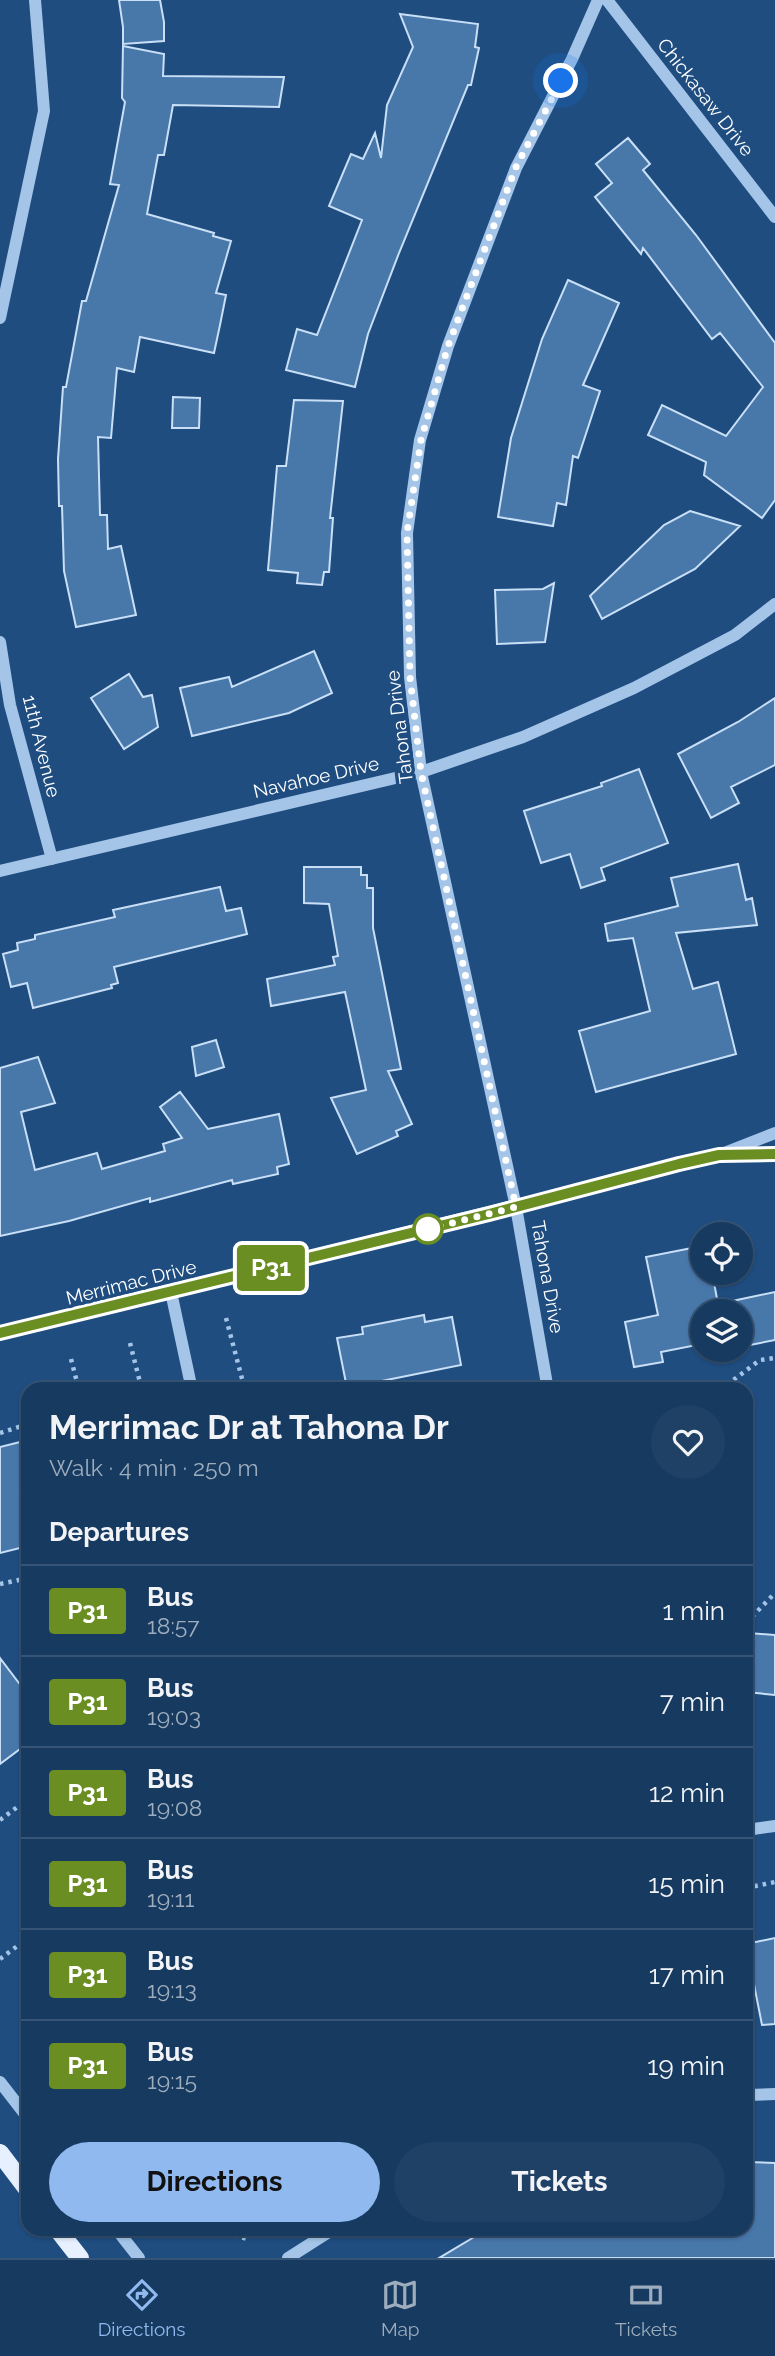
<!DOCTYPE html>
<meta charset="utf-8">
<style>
:root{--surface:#173a60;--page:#204166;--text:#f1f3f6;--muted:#9eadbd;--line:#365475;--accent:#90b9f0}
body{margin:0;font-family:Raleway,sans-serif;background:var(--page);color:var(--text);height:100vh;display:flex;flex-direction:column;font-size:26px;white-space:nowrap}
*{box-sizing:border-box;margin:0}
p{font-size:23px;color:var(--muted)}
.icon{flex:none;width:38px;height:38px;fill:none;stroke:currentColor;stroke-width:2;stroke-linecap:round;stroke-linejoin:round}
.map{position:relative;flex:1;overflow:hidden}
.side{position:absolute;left:21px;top:1382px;width:732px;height:854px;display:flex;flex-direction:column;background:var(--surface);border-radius:21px;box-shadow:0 2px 5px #0004,0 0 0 2px var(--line)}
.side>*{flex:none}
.badge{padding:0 14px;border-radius:5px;font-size:24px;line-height:46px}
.controls{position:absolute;left:690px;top:1222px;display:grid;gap:14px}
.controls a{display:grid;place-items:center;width:63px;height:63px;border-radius:50%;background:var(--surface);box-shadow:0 2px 5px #0004,0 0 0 2px var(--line);font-size:35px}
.you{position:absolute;width:35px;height:35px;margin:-18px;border:5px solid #fff;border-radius:50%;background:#1a73e8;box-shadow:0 0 0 10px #1a73e833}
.map>.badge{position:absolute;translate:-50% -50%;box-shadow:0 0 0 4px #fff}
h2{padding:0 28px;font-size:26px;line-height:63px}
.round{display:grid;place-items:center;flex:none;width:74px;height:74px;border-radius:37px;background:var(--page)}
.headline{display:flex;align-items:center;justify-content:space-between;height:119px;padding:0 28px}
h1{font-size:33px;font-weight:700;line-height:52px}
.cta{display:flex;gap:14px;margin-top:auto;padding:14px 28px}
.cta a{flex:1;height:80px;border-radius:42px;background:var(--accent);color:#111;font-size:28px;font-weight:700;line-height:80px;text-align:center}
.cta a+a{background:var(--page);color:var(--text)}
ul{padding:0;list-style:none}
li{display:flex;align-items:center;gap:21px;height:91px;padding:0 28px;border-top:2px solid var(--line)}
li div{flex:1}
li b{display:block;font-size:26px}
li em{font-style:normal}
li .badge{min-width:77px;font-weight:700;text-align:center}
.tab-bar{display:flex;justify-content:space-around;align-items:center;height:98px;border-top:2px solid var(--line);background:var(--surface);font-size:19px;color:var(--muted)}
.tab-bar a{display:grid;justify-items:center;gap:4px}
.tab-bar .on{color:var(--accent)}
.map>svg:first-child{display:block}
.building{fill:#4877aa;stroke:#c8dff6;stroke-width:2}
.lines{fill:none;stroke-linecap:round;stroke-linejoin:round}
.path{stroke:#a4c5e8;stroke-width:4.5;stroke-dasharray:3.5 5;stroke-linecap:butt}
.minor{stroke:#a4c5e8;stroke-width:12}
.major{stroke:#e7f0fe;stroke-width:18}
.line-casing{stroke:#fff;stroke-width:16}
.line{stroke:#6b8e23;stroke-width:10}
.walk{stroke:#fff;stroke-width:7;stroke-dasharray:0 12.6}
.stop-dot{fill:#fff;stroke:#6b8e23;stroke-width:3.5}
.labels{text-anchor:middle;stroke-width:7;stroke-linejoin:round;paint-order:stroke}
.street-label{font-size:19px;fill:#fff;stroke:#1f4d80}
</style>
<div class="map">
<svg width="775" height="2258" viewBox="0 0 775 2258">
<rect width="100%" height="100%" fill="#1f4d80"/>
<path class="building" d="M 119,0 L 160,0 L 164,22 L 164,41 L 123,44 L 123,27 Z
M 400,14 L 478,24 L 475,47 L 479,48 L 471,85 L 468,85 L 399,253 L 368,334 L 355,387 L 286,370 L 297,329 L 317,335 L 362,220 L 329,206 L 351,154 L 363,159 L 375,133 L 381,158 L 387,105 L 413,47 Z
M 123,46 L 164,54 L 163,76 L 284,77 L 279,107 L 173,105 L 164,155 L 158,155 L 147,214 L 214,233 L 213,236 L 231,241 L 216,293 L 226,295 L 220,325 L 214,353 L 140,337 L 134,372 L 117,368 L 111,438 L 98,437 L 100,515 L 107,515 L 108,549 L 121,546 L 136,615 L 76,627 L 64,571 L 62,506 L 59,506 L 58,459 L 63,387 L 66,387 L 82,301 L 86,301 L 119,185 L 110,184 L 125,102 L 122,98 Z
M 628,138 L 650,164 L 643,170 L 696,235 L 775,343 L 775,500 L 762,518 L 704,475 L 706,462 L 648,435 L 662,405 L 726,436 L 763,387 L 720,333 L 712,339 L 643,248 L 641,254 L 595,197 L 612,183 L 596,164 Z
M 568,280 L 619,303 L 583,385 L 600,391 L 578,458 L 573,456 L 566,505 L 557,503 L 553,526 L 498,517 L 511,438 L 542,339 Z
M 173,397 L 200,398 L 199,428 L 172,428 Z
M 294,400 L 343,401 L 330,518 L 333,518 L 329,572 L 324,572 L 322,585 L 297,583 L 298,573 L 268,570 L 277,466 L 286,466 Z
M 690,511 L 740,526 L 695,569 L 602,619 L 590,596 L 664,525 Z
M 554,583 L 545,642 L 497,644 L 495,590 L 543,589 Z
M 314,651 L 332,693 L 289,713 L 192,736 L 180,688 L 229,677 L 232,687 Z
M 129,674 L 143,697 L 152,695 L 158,727 L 124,749 L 91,698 Z
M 775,698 L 775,765 L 731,787 L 739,803 L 711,818 L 678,754 L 738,722 Z
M 639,769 L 668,843 L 601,868 L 605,880 L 581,888 L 570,854 L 541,863 L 524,811 L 602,786 L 601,783 Z
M 738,864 L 746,900 L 752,898 L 757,925 L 676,933 L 693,989 L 718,982 L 736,1054 L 596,1092 L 579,1031 L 650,1011 L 633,938 L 608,941 L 605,924 L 678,906 L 671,878 Z
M 304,867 L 361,867 L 361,875 L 367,875 L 367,888 L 373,888 L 373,928 L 401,1069 L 388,1071 L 412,1124 L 396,1131 L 398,1136 L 357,1154 L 331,1098 L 366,1090 L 345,992 L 271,1006 L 267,979 L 335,965 L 333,957 L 338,956 L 329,904 L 304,903 Z
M 220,887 L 226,911 L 241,908 L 247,934 L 114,967 L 118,983 L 111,985 L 112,988 L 33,1008 L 27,983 L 11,987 L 3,954 L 18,950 L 17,943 L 35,939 L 35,935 L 115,917 L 113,910 Z
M 216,1040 L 224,1067 L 196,1076 L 192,1047 Z
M 38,1057 L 55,1103 L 21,1112 L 35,1170 L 97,1153 L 102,1169 L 165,1151 L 163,1144 L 182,1138 L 160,1107 L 180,1092 L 208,1129 L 279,1114 L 289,1164 L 277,1167 L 278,1174 L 233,1184 L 232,1180 L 150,1202 L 150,1198 L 69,1221 L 0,1236 L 0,1068 Z
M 702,1246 L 702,1272 L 712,1272 L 718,1304 L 775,1292 L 775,1340 L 740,1347 L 740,1311 L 702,1311 L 702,1344 L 661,1352 L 663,1362 L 634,1367 L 625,1322 L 658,1315 L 646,1257 Z
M 424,1315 L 425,1322 L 452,1317 L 461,1365 L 347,1388 L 337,1338 L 363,1334 L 362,1327 Z
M 28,1440 L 28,1488 L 20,1491 L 28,1524 L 28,1546 L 0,1553 L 0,1447 Z
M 749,1633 L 775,1635 L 775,1695 L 746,1692 Z
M 0,1658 L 28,1695 L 28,1743 L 0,1764 Z
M 775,1938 L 775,2024 L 762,2025 L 746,1944 Z
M 746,2162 L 775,2163 L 775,2258 L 439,2258 L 486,2230 L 746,2230 Z"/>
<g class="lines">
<path class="path" d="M 226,1318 L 245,1390
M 130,1343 L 142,1390
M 71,1359 L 79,1390
M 489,1390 L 509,1386
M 624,1390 L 642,1387 L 645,1390
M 720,1390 L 760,1360 L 775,1358
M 0,1433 L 28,1424
M 0,1584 L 28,1578
M 746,1623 L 775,1593
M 0,1820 L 28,1799
M 746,1888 L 775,1882
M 0,1959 L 28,1938
M 218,2230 L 247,2239"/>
<path class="minor" d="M 607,0 L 775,217
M 0,318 L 44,111 L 35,0
M 0,642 L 10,705 L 52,859
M 0,871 L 421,772 L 523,737 L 634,688 L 735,635 L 775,604
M 727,1155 L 775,1154
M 171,1292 L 192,1390
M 0,1333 L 719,1155 L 775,1133
M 548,1390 L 516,1207 L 421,772 L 410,677 L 407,533 L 420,440 L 448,346 L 516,168 L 572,59 L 598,0
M 746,1830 L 775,1826
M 0,2082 L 28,2118
M 746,2095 L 775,2094
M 117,2230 L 139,2258
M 288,2258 L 332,2230"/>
<path class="major" d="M 0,2153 L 28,2190
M 58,2230 L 80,2258"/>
</g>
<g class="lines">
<g class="line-casing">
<path id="line" d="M 0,1333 L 489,1214 L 679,1164 L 719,1155 L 775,1154"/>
</g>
<use href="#line" class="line"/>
<path class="walk" d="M 428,1229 L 516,1207 L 421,772 L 410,677 L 407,533 L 421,440 L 448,346 L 516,167 L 561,81"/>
</g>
<circle class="stop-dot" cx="428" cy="1229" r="14"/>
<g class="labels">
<g class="street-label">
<text transform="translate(706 97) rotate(52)" y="7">Chickasaw Drive</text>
<text transform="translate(399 727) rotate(-97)" y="7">Tahona Drive</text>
<text transform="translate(42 746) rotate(76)" y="7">11th Avenue</text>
<text transform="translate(316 777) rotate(-13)" y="7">Navahoe Drive</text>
<text transform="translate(548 1277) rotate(80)" y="7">Tahona Drive</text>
<text transform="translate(131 1282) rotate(-14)" y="7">Merrimac Drive</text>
</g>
</g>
</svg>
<div class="controls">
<a><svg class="icon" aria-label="locate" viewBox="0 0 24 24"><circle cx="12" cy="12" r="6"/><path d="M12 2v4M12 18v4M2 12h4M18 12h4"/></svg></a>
<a><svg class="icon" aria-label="layers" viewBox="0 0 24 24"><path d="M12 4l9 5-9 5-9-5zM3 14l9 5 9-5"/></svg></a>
</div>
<div class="you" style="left:561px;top:81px"></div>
<b class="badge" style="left:271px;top:1268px;background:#6b8e23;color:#fff">P31</b>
<section class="side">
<div class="headline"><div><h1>Merrimac Dr at Tahona Dr</h1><p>Walk · 4 min · 250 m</p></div><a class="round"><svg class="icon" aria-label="heart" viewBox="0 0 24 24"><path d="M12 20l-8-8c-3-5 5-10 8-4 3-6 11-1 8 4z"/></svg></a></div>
<h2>Departures</h2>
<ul>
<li><span class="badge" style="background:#6b8e23;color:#fff">P31</span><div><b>Bus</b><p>18:57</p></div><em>1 min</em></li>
<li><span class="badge" style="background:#6b8e23;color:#fff">P31</span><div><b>Bus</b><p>19:03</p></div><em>7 min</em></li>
<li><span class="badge" style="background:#6b8e23;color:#fff">P31</span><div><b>Bus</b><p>19:08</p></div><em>12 min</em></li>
<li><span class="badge" style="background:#6b8e23;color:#fff">P31</span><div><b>Bus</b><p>19:11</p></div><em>15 min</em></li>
<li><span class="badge" style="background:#6b8e23;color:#fff">P31</span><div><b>Bus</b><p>19:13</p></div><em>17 min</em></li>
<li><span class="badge" style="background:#6b8e23;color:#fff">P31</span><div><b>Bus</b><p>19:15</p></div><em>19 min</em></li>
</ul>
<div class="cta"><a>Directions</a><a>Tickets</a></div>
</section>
</div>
<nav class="tab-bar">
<a class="on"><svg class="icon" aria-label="directions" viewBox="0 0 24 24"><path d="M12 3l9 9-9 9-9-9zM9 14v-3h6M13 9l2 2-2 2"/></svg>Directions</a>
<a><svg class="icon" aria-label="map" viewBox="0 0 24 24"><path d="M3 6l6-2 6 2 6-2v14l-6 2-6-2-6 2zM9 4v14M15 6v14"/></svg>Map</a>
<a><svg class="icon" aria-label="tickets" viewBox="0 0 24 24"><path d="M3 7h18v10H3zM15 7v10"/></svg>Tickets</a>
</nav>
